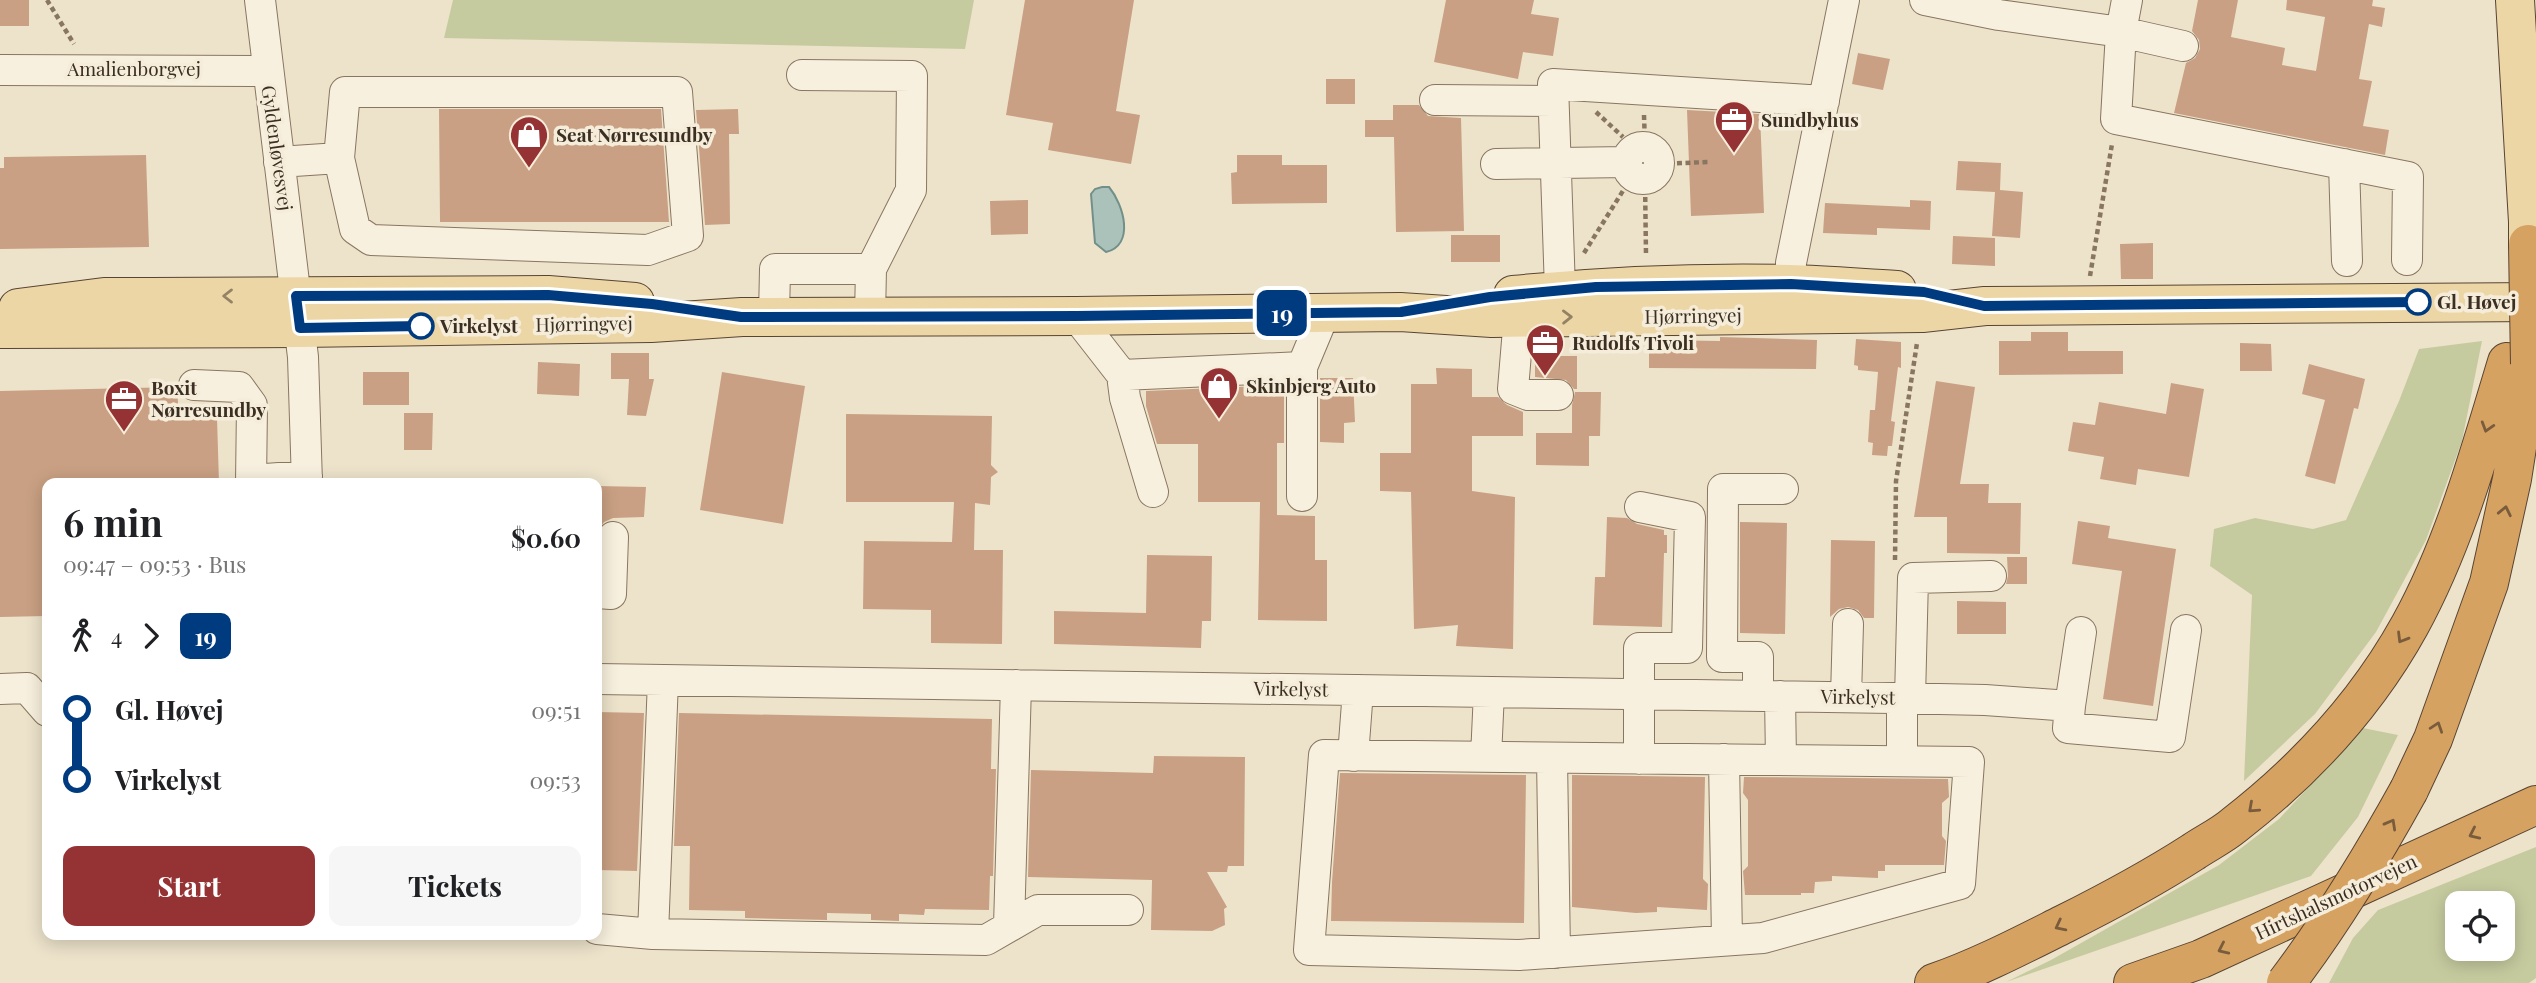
<!DOCTYPE html>
<meta charset="utf-8">
<style>
:root{--surface:#fff;--page:#f6f6f6;--text:#202124;--muted:#757577;--accent:#953334}
body{margin:0;font-family:"Playfair Display",serif;background:var(--page);color:var(--text);height:100vh;display:flex;flex-direction:column;font-size:26px;white-space:nowrap}
*{box-sizing:border-box;margin:0}
p{font-size:23px;color:var(--muted)}
.icon{flex:none;width:38px;height:38px;fill:none;stroke:currentColor;stroke-width:2;stroke-linecap:round;stroke-linejoin:round}
.map{position:relative;flex:1;overflow:hidden}
.details{position:absolute;left:42px;top:478px;width:560px;height:462px;display:flex;flex-direction:column;background:var(--surface);border-radius:14px;box-shadow:0 4px 18px #0003}
.details>*{flex:none}
.badge{padding:0 14px;border-radius:10px;font-size:24px;line-height:46px}
.fabs{position:absolute;left:2445px;top:891px;display:grid;gap:14px}
.fabs a{display:grid;place-items:center;width:70px;height:70px;border-radius:14px;background:var(--surface);box-shadow:0 4px 18px #0003;font-size:35px}
.map>.badge{position:absolute;translate:-50% -50%;box-shadow:0 0 0 4px #fff}
.legs{display:flex;align-items:center;gap:10px;height:77px;padding:0 21px;font-size:23px}
.legs p{margin-inline-start:auto}
.headline{display:flex;align-items:center;justify-content:space-between;height:119px;padding:0 21px}
h1{font-size:38px;font-weight:700;line-height:52px}
.primary-button{display:flex;gap:14px;margin-top:auto;padding:14px 21px}
.primary-button a{flex:1;height:80px;border-radius:14px;background:var(--accent);color:#fff;font-size:28px;font-weight:700;line-height:80px;text-align:center}
.primary-button a+a{background:var(--page);color:var(--text)}
ul{padding:0 21px;list-style:none}
li{display:flex;align-items:center;gap:24px;height:70px;font-size:26px}
li i{display:grid;place-items:center;width:10px;height:100%;margin:0 9px;background:currentColor}
li i::after{content:'';width:18px;height:18px;margin:-9px;border:5px solid;border-radius:50%;background:var(--surface)}
li p{margin-inline-start:auto}
li:first-child i{background:linear-gradient(#0000 50%,currentColor 0)}
li:last-child i{background:linear-gradient(currentColor 50%,#0000 0)}
.map>svg:first-child{display:block}
.green{fill:#c6cb9f;fill-rule:evenodd}
.water{fill:#abc2bb;stroke:#729089;stroke-width:2}
.building{fill:#c9a083}
.lines{fill:none;stroke-linecap:round;stroke-linejoin:round}
.minor-casing{stroke:#897660;stroke-width:32}
.major-casing{stroke:#584433;stroke-width:40}
.highway-casing{stroke:#584433;stroke-width:40}
.path{stroke:#897660;stroke-width:4.5;stroke-dasharray:5 3.5;stroke-linecap:butt}
.minor{stroke:#f8f0de;stroke-width:30}
.major{stroke:#edd6a6;stroke-width:38}
.highway{stroke:#d6a262;stroke-width:38}
.highway-bridge-casing{stroke:#584433;stroke-width:40;stroke-linecap:butt}
.highway-bridge{stroke:#d6a262;stroke-width:38}
.oneway{stroke:#948264}
.oneway2{stroke:#795c3c}
.line-1-casing{stroke:#fff;stroke-width:16}
.line-1{stroke:#003b80;stroke-width:10}
.stop-1-dot{fill:#fff;stroke:#003b80;stroke-width:3.5}
.labels{text-anchor:middle;stroke-width:7;stroke-linejoin:round;paint-order:stroke}
.street-label{font-size:19px;fill:#3b2e22;stroke:#f5edda}
.poi-label{font-size:19px;font-weight:bold;fill:#3b2e22;stroke:#f5edda;text-anchor:start}
.stop-label{font-size:19px;font-weight:bold;fill:#3b2e22;stroke:#f5edda;text-anchor:start}
</style>
<div class="map">
<svg width="2536" height="983" viewBox="0 0 2536 983">
<rect width="100%" height="100%" fill="#ede3cb"/>
<path class="green" d="M 453,0 L 974,0 L 965,49 L 444,38 Z
M 2482,341 L 2462,441 L 2426,540 L 2376,632 L 2315,714 L 2244,781 L 2252,595 L 2210,566 L 2214,529 L 2255,518 L 2313,529 L 2346,520 L 2399,401 L 2419,349 Z
M 2363,728 L 2398,735 L 2358,817 L 2311,876 L 2006,982 L 2051,960 L 2219,865 L 2279,819 Z
M 2536,847 L 2536,978 L 2529,983 L 2329,983 L 2353,938 L 2378,910 ZM 2502,903 L 2502,948 L 2457,948 L 2457,903 Z"/>
<path class="water" d="M 1102,187 L 1109,187 C 1124,205 1135,245 1106,252 L 1095,243 L 1091,194 L 1095,189 Z"/>
<path class="building" d="M 0,0 L 29,0 L 29,26 L 0,26 Z
M 1025,0 L 1134,0 L 1116,111 L 1140,115 L 1131,164 L 1048,150 L 1053,123 L 1006,115 Z
M 1446,0 L 1534,0 L 1531,14 L 1559,18 L 1553,56 L 1523,52 L 1518,79 L 1434,62 Z
M 2198,0 L 2238,0 L 2231,37 L 2285,48 L 2282,65 L 2316,71 L 2325,17 L 2286,10 L 2287,0 L 2373,0 L 2372,6 L 2385,8 L 2382,27 L 2369,24 L 2359,79 L 2372,81 L 2363,126 L 2389,130 L 2385,155 L 2174,113 L 2186,63 L 2195,58 L 2200,49 L 2199,40 L 2192,31 Z
M 1858,53 L 1890,59 L 1883,90 L 1852,84 Z
M 1326,79 L 1355,79 L 1355,104 L 1326,104 Z
M 1393,105 L 1419,105 L 1428,116 L 1461,118 L 1464,231 L 1396,232 L 1394,137 L 1365,137 L 1365,120 L 1393,120 Z
M 439,109 L 661,109 L 669,222 L 440,222 Z
M 738,109 L 739,134 L 729,134 L 730,224 L 705,225 L 696,110 Z
M 1687,110 L 1760,114 L 1764,213 L 1691,216 Z
M 146,155 L 149,247 L 0,249 L 0,168 L 4,168 L 4,157 Z
M 1237,155 L 1282,155 L 1282,165 L 1327,165 L 1327,203 L 1232,204 L 1231,173 L 1237,172 Z
M 1958,161 L 2001,163 L 2000,190 L 2023,192 L 2020,238 L 1992,236 L 1995,192 L 1956,190 Z
M 1028,200 L 1028,234 L 991,235 L 990,201 Z
M 1910,200 L 1931,201 L 1930,230 L 1877,228 L 1877,235 L 1823,233 L 1825,203 L 1910,207 Z
M 1451,235 L 1500,235 L 1500,262 L 1451,262 Z
M 1953,236 L 1995,238 L 1995,266 L 1952,264 Z
M 2153,243 L 2153,279 L 2121,279 L 2120,244 Z
M 2031,332 L 2068,332 L 2068,351 L 2123,351 L 2123,374 L 1999,375 L 1999,341 L 2031,341 Z
M 1720,337 L 1817,340 L 1816,369 L 1649,368 L 1649,347 L 1657,347 L 1657,340 L 1720,341 Z
M 1856,339 L 1901,342 L 1901,368 L 1898,367 L 1891,421 L 1895,422 L 1892,446 L 1888,446 L 1887,456 L 1872,455 L 1873,443 L 1868,442 L 1870,410 L 1875,410 L 1878,372 L 1858,370 L 1858,366 L 1854,365 Z
M 2240,343 L 2271,344 L 2272,371 L 2240,371 Z
M 611,353 L 649,353 L 649,379 L 654,379 L 646,416 L 627,415 L 629,379 L 611,379 Z
M 1535,356 L 1577,356 L 1577,389 L 1574,389 L 1566,380 L 1535,377 Z
M 538,362 L 580,364 L 579,396 L 537,394 Z
M 2309,364 L 2365,379 L 2358,409 L 2354,408 L 2335,484 L 2305,476 L 2325,400 L 2302,394 Z
M 1436,368 L 1472,369 L 1472,397 L 1498,397 L 1507,405 L 1523,412 L 1523,436 L 1472,436 L 1472,491 L 1515,497 L 1513,649 L 1456,646 L 1458,625 L 1414,629 L 1411,492 L 1380,491 L 1380,453 L 1411,453 L 1411,384 L 1437,384 Z
M 363,372 L 409,372 L 409,405 L 363,405 Z
M 722,372 L 805,386 L 783,524 L 700,510 Z
M 1320,378 L 1353,378 L 1355,422 L 1344,423 L 1344,443 L 1320,442 Z
M 1936,381 L 1975,387 L 1960,484 L 1989,484 L 1988,503 L 2021,503 L 2020,554 L 1947,553 L 1947,517 L 1914,517 Z
M 2171,383 L 2204,389 L 2189,477 L 2138,469 L 2136,485 L 2100,479 L 2104,457 L 2068,451 L 2073,422 L 2095,425 L 2099,402 L 2166,414 Z
M 1284,385 L 1284,443 L 1277,443 L 1277,515 L 1315,516 L 1315,560 L 1327,560 L 1327,621 L 1258,620 L 1260,502 L 1198,502 L 1198,444 L 1157,444 L 1146,406 L 1146,391 Z
M 177,387 L 179,419 L 217,418 L 219,483 L 47,483 L 47,616 L 0,617 L 0,391 Z
M 1575,392 L 1601,392 L 1600,436 L 1589,436 L 1589,466 L 1536,465 L 1536,433 L 1572,433 L 1572,405 Z
M 404,413 L 433,413 L 432,450 L 404,450 Z
M 846,414 L 992,416 L 991,465 L 998,472 L 991,477 L 990,505 L 975,503 L 974,550 L 1003,550 L 1002,644 L 931,643 L 931,610 L 863,609 L 864,541 L 952,542 L 954,502 L 846,502 Z
M 597,486 L 646,487 L 644,517 L 613,518 L 604,522 L 597,532 Z
M 1607,517 L 1627,518 L 1637,524 L 1664,530 L 1664,535 L 1667,535 L 1667,553 L 1664,553 L 1662,627 L 1593,625 L 1595,577 L 1605,577 Z
M 2078,521 L 2110,526 L 2108,538 L 2176,549 L 2153,706 L 2103,699 L 2122,571 L 2072,564 Z
M 1740,522 L 1787,523 L 1785,634 L 1740,633 Z
M 1831,540 L 1875,541 L 1874,618 L 1864,618 L 1858,610 L 1848,607 L 1839,609 L 1830,617 Z
M 1147,555 L 1212,556 L 1211,621 L 1202,621 L 1201,648 L 1054,644 L 1054,611 L 1146,613 Z
M 2007,557 L 2027,557 L 2027,584 L 2006,584 L 2008,576 Z
M 1957,601 L 2006,602 L 2006,634 L 1957,634 Z
M 597,712 L 644,713 L 637,871 L 597,870 Z
M 679,713 L 992,719 L 991,769 L 996,769 L 993,876 L 990,876 L 989,910 L 925,909 L 924,915 L 899,914 L 899,921 L 871,920 L 871,914 L 827,913 L 827,920 L 745,918 L 745,911 L 689,910 L 690,846 L 674,846 Z
M 1154,756 L 1245,757 L 1244,866 L 1228,866 L 1227,872 L 1207,872 L 1227,907 L 1224,909 L 1225,925 L 1212,931 L 1151,930 L 1152,880 L 1028,877 L 1031,770 L 1153,773 Z
M 1340,773 L 1526,775 L 1524,923 L 1331,921 L 1332,882 Z
M 1572,775 L 1705,777 L 1703,879 L 1708,884 L 1707,910 L 1657,907 L 1657,912 L 1636,913 L 1572,907 Z
M 1744,777 L 1948,779 L 1949,797 L 1942,803 L 1942,836 L 1946,841 L 1944,865 L 1885,865 L 1885,871 L 1878,871 L 1878,878 L 1832,876 L 1832,881 L 1815,882 L 1814,893 L 1801,893 L 1801,895 L 1745,895 L 1743,871 L 1748,866 L 1748,800 L 1743,793 Z"/>
<g class="lines">
<g class="minor-casing">
<path id="minor" d="M 260,0 L 303,357 L 307,483
M 1925,0 L 1999,15 L 2121,32 L 2127,0
M 2183,46 L 2121,32 L 2116,119 L 2408,177 L 2407,260
M 0,70 L 267,71
M 802,75 L 912,76 L 911,190 L 871,269
M 1435,100 L 1553,101
M1627 163a16 16 0 1 1 32 0a16 16 0 1 1-32 0Z
M 279,162 L 339,158 L 355,229 L 371,240 L 648,250 L 688,236 L 677,92 L 345,92 L 339,158
M 1496,164 L 1627,162
M 2344,164 L 2347,261
M 1560,290 L 1553,84 L 1824,101
M 1790,306 L 1791,263 L 1844,0
M 774,316 L 775,269 L 871,269 L 870,316
M 1076,316 L 1122,375 L 1302,367 L 1325,312
M 1519,317 L 1513,389 L 1528,395 L 1558,395
M 1122,375 L 1125,398 L 1153,492
M 194,385 L 239,387 L 252,405 L 251,483
M 251,480 L 307,476
M 1302,496 L 1302,367
M 597,593 L 611,594 L 613,537
M 597,679 L 1893,698 L 1985,700 L 2070,706 L 2081,632
M 0,689 L 27,688 L 47,711
M 1758,696 L 1758,657 L 1722,657 L 1723,489 L 1783,489
M 1780,696 L 1781,760
M 1846,697 L 1848,624
M 1902,698 L 1902,761
M 1910,698 L 1913,578 L 1991,576
M 2070,706 L 2068,728 L 2170,737 L 2186,630
M 1324,755 L 1969,762 L 1960,884 L 1763,938 L 1519,955 L 1309,950 Z
M 1353,756 L 1358,690
M 1486,757 L 1489,692
M 1552,758 L 1555,953
M 1639,759 L 1639,648 L 1687,648 L 1690,517 L 1640,507
M 1724,759 L 1727,940
M 1009,926 L 1016,685
M 597,929 L 653,934 L 986,940 L 1038,910 L 1128,910
M 653,934 L 663,680"/>
</g>
<g class="major-casing">
<path id="major" d="M 2515,0 L 2528,222 L 2528,244
M 1513,295 C 1605,286 1698,282 1790,284 C 1826,285 1861,288 1897,290
M 18,308 L 104,297 L 151,297 L 548,295 L 635,302
M 0,329 L 300,328 L 651,323 L 742,317 L 1076,316 L 1400,312 L 1492,318 L 1922,313 L 1985,306 L 2536,302"/>
</g>
<g class="highway-casing">
<path id="highway" d="M 2409,790 L 2433,739 L 2489,583 L 2512,479 L 2530,364
M 1934,983 C 1978,968 2022,945 2064,924 C 2108,902 2151,879 2193,852 C 2206,843 2221,836 2233,826 C 2304,771 2367,703 2410,625 C 2455,543 2480,451 2507,362
M 2133,983 L 2201,959 L 2536,805"/>
</g>
<path class="path" d="M 47,0 L 74,44
M 1596,112 L 1623,137
M 1644,115 L 1645,145
M 1660,164 L 1708,162
M 1645,180 L 1646,255
M 1584,253 L 1626,186
M 2090,276 L 2112,144
M 1895,560 L 1896,481 L 1917,343"/>
<use href="#minor" class="minor"/>
<use href="#major" class="major"/>
<use href="#highway" class="highway"/>
<g class="highway-bridge-casing">
<path id="highway-bridge" d="M 2528,244 L 2530,364
M 2286,983 C 2333,921 2372,857 2409,790"/>
</g>
<use href="#highway-bridge" class="highway-bridge"/>
</g>
<defs><path id="oneway-chevron" d="M-2-3.5L2.5 0L-2 3.5" fill="none" stroke-width="1.6" stroke-linecap="round" stroke-linejoin="round" transform="scale(1.75)"/></defs>
<g class="oneway">
<use href="#oneway-chevron" transform="translate(228 296) rotate(180)"/>
<use href="#oneway-chevron" transform="translate(1567 317) rotate(-1)"/>
</g>
<g class="oneway2">
<use href="#oneway-chevron" transform="translate(2487 427) rotate(107)"/>
<use href="#oneway-chevron" transform="translate(2505 511) rotate(-78)"/>
<use href="#oneway-chevron" transform="translate(2402 638) rotate(121)"/>
<use href="#oneway-chevron" transform="translate(2437 727) rotate(-71)"/>
<use href="#oneway-chevron" transform="translate(2253 808) rotate(138)"/>
<use href="#oneway-chevron" transform="translate(2391 824) rotate(-61)"/>
<use href="#oneway-chevron" transform="translate(2474 834) rotate(155)"/>
<use href="#oneway-chevron" transform="translate(2060 926) rotate(153)"/>
<use href="#oneway-chevron" transform="translate(2223 949) rotate(155)"/>
</g>
<g class="lines">
<g class="line-1-casing">
<path id="line-1" d="M 421,326 L 300,328 L 296,296 L 548,295 L 652,304 L 741,317 L 1076,316 L 1401,312 L 1490,297 L 1596,287 L 1791,284 L 1924,292 L 1984,306 L 2418,302"/>
</g>
<use href="#line-1" class="line-1"/>
</g>
<defs>
<g id="office-pin" transform="scale(2.0125)"><path d="M0 17L-7.5 6A9.5 9.5 0 1 1 7.5 6Z" fill="#953334" stroke="#f5edda"/><path d="M-6-3h4V-5.5h4V-3h4V5H-6ZM-1-4.5V-3h2v-1.5ZM-6 0V1H6V0Z" fill="#fff"/></g>
<g id="shop-pin" transform="scale(2.0125)"><path d="M0 17L-7.5 6A9.5 9.5 0 1 1 7.5 6Z" fill="#953334" stroke="#f5edda"/><path d="M-5-2.5h2.3a2.7 3.5 0 0 1 5.4 0H5L5.5 6h-11ZM-1.5-2.5h3a1.5 2.3 0 0 0-3 0Z" fill="#fff"/></g>
</defs>
<g fill-rule="evenodd">
<use href="#office-pin" x="1734" y="120"/>
<use href="#shop-pin" x="529" y="135"/>
<use href="#office-pin" x="1545" y="343"/>
<use href="#shop-pin" x="1219" y="386"/>
<use href="#office-pin" x="124" y="399"/>
</g>
<g class="stop-1-dot">
<circle cx="2418" cy="302" r="12"/>
<circle cx="421" cy="326" r="12"/>
</g>
<g class="labels">
<g class="street-label">
<text x="134" y="76">Amalienborgvej</text>
<text transform="translate(277 148) rotate(82)" y="7">Gyldenløvesvej</text>
<text transform="translate(1693 316) rotate(-1)" y="7">Hjørringvej</text>
<text transform="translate(584 324) rotate(-1)" y="7">Hjørringvej</text>
<text transform="translate(1291 689) rotate(1)" y="7">Virkelyst</text>
<text transform="translate(1858 697) rotate(1)" y="7">Virkelyst</text>
<text transform="translate(2336 897) rotate(-25)" y="7">Hirtshalsmotorvejen</text>
</g>
<g class="poi-label">
<text x="1761" y="127">Sundbyhus</text>
<text x="556" y="142">Seat Nørresundby</text>
<text x="1572" y="350">Rudolfs Tivoli</text>
<text x="1246" y="393">Skinbjerg Auto</text>
<text x="151" y="395">Boxit<tspan x="151" dy="22">Nørresundby</tspan></text>
</g>
<g class="stop-label">
<text x="2437" y="309">Gl. Høvej</text>
<text x="440" y="333">Virkelyst</text>
</g>
</g>
</svg>
<div class="fabs">
<a><svg class="icon" aria-label="locate" viewBox="0 0 24 24"><circle cx="12" cy="12" r="6"/><path d="M12 2v4M12 18v4M2 12h4M18 12h4"/></svg></a>
</div>
<b class="badge" style="left:1282px;top:313px;background:#003b80;color:#fff">19</b>
<section class="details">
<div class="headline"><div><h1>6 min</h1><p>09:47 – 09:53 · Bus</p></div><b>$0.60</b></div>
<div class="legs"><svg class="icon" aria-label="walk" viewBox="0 0 24 24"><circle cx="13" cy="4" r="2"/><path d="M13 8l-2 6 4 7M11 14l-3 7M7 12l3-4h3l4 4"/></svg>4<svg class="icon" aria-label="forward" viewBox="0 0 24 24"><path d="M9 5l7 7-7 7"/></svg><b class="badge" style="background:#003b80;color:#fff">19</b></div>
<ul>
<li><i style="color:#003b80"></i><b>Gl. Høvej</b><p>09:51</p></li>
<li><i style="color:#003b80"></i><b>Virkelyst</b><p>09:53</p></li>
</ul>
<div class="primary-button"><a>Start</a><a>Tickets</a></div>
</section>
</div>
